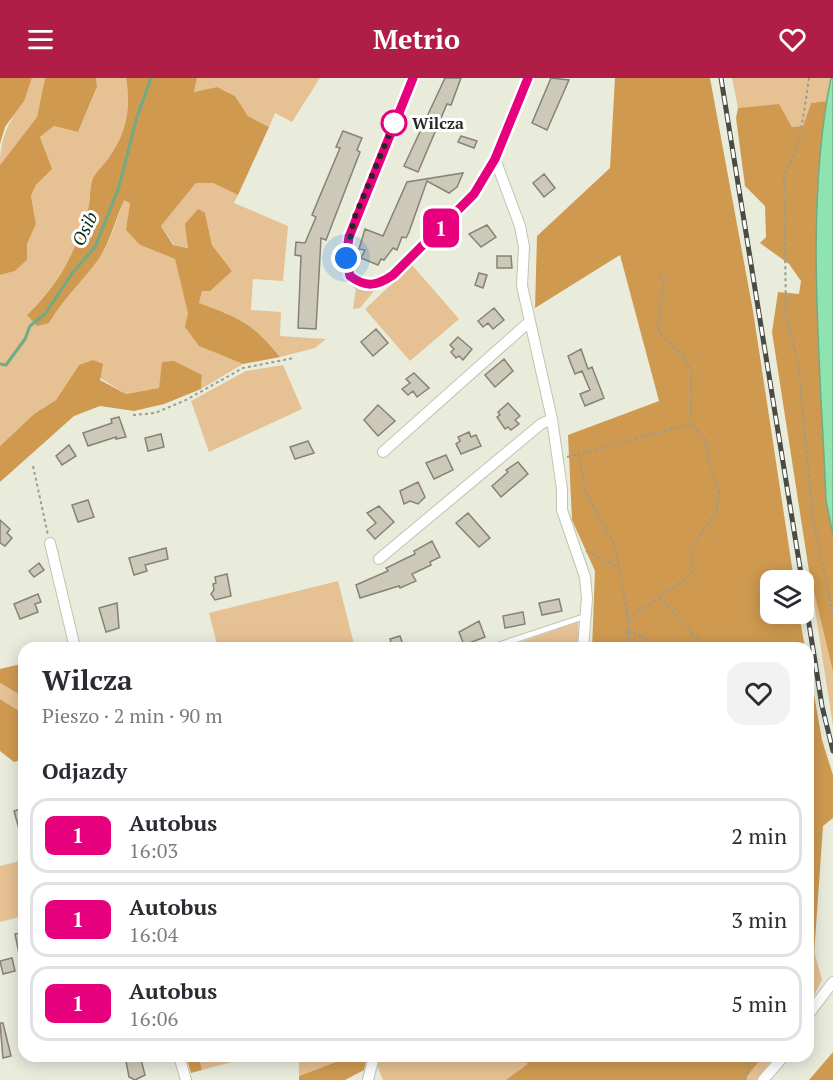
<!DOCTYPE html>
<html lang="pl">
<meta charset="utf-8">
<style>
:root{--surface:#fff;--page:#f2f2f3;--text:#2b2b33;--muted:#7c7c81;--line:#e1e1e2;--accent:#b01e47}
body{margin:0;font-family:"PT Serif",serif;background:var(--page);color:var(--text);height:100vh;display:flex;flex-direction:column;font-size:22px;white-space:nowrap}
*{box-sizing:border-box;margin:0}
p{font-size:20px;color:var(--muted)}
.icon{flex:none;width:33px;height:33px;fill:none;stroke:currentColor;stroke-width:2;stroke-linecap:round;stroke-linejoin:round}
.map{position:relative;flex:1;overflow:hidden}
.details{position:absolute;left:18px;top:564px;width:796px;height:420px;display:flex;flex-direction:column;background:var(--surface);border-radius:18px;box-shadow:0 3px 15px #0003}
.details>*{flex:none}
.badge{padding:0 12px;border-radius:9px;font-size:21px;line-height:39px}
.tools{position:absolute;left:760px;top:492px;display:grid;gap:12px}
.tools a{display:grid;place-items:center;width:54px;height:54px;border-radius:12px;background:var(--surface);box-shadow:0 3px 15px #0003;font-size:30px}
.you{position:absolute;width:30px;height:30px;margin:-15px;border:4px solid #fff;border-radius:50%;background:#1a73e8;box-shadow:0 0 0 9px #1a73e833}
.map>.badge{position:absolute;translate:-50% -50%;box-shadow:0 0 0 3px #fff}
h2{padding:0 24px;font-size:22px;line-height:54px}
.round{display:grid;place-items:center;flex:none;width:63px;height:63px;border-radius:18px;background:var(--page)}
.headline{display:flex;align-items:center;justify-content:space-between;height:102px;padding:0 24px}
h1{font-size:28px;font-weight:800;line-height:45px}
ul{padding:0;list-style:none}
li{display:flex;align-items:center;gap:18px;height:75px;margin:0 12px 9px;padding:0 12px;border:3px solid var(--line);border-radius:18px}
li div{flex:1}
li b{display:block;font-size:22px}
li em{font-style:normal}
li .badge{min-width:66px;font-weight:700;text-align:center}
header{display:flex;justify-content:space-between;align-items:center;height:78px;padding:0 24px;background:var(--accent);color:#fff;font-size:27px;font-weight:800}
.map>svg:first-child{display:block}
.green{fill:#e6c193}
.forest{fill:#cf9a50}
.water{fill:#8fe3af;stroke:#70ab85;stroke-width:1.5}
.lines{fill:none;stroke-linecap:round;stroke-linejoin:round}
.stream{stroke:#70ab85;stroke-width:3}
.building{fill:#cdc9b9;stroke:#878274;stroke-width:1.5}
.service-casing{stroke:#c1c3b3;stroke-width:7}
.minor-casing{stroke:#c1c3b3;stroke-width:12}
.path{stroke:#9a9c90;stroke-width:2;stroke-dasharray:3 3;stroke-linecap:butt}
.service{stroke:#fff;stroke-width:5}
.minor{stroke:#fff;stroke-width:10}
.rail-casing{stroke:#4a4c44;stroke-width:5}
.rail{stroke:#fff;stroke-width:3;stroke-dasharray:9;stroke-linecap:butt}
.line-casing{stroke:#fff;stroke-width:14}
.line{stroke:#e6007e;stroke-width:9}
.walk{stroke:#272822;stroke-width:6;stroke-dasharray:0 10.8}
.stop-dot{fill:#fff;stroke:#e6007e;stroke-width:3}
.labels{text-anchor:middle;stroke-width:6;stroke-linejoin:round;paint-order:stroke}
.stop-label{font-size:16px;font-weight:bold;fill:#272822;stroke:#fff;text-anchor:start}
.water-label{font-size:18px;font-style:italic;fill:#0c311d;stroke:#fff}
</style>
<header><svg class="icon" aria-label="menu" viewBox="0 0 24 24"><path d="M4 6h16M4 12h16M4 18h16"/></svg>Metrio<svg class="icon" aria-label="heart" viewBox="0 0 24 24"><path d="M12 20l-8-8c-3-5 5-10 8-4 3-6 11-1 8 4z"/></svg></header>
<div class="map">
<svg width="833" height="1002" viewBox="0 0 833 1002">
<rect width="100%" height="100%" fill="#e9ecdb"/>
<path class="green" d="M 32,0 L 45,0 L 37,39 L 0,87 C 0,45 20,37 32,0 Z
M 96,0 L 126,0 C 131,30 127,53 110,78 C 106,85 97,92 93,100 C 89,109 91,122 88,131 C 74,177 61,202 27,237 L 49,245 C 63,221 82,204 98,182 C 111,163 117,143 123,121 L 130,124 L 127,152 L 140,167 L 175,181 L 199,268 L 243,286 L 201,311 L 202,297 L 163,284 L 159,310 L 126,316 L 79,287 L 56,322 L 34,336 L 0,368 L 0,197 L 15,193 L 27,182 L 27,166 L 36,146 L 31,118 L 36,107 L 51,91 L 40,59 L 54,48 L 78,54 L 97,10 Z
M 197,0 L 320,0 L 292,44 L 275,35 L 269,49 L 248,38 L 235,18 L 217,9 L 194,14 Z
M 732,0 L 831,0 L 827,23 L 811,25 L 803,48 L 792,49 L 779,27 L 738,30 Z
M 196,105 L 213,105 L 238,117 L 234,125 L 288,148 L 283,203 L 253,201 L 251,232 L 281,234 L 280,258 L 326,261 L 315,270 L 280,279 C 255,247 237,238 199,225 L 202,213 L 232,193 L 212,167 L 205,135 L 189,170 L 174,167 L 161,148 Z
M 412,187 L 459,241 L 410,283 L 365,231 Z
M 356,210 L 375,212 L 360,230 L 353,231 Z
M 283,287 L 302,331 L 209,374 L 191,323 L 246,293 Z
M 809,493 L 833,594 L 833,648 Z
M 338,503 L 355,570 L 218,570 L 209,535 Z
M 578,544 L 579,570 L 504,570 Z
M 0,605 L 24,619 L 24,636 L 0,621 Z
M 24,782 L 24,838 L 0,844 L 0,788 Z
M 808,851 L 822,902 L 809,927 L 808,927 Z
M 199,978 L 254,978 L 202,992 Z
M 299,978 L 345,978 L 344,981 L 299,998 Z
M 379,978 L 779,978 L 757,1002 L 383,1002 L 377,987 Z"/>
<path class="forest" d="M 0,0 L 32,0 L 24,23 L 5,49 L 0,66 Z
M 45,0 L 96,0 L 97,9 L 78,54 L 54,48 L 40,59 L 52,91 L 36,107 L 31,118 L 36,146 L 27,166 L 27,182 L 15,193 L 0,197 L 0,87 L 37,39 Z
M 126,0 L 197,0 L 194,14 L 217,9 L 235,18 L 248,38 L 269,49 L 238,117 L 213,105 L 196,105 L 161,148 L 173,167 L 188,170 L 185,146 L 198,131 L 205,135 L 212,167 L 232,193 L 210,213 L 202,213 L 199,225 C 238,239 254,246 280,279 L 243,286 L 199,268 L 185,249 L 188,235 L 175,181 L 140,167 L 126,152 L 130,125 L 124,122 C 115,142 111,163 98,182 C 82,204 63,221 49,245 L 37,248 L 27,237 C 61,203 74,177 88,131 C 91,122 89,109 93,100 C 97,92 106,85 110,78 C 127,53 131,30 126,0 Z
M 615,0 L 710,0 L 753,233 L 794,502 L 771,502 L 771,536 L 799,536 L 805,570 L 592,570 L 595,493 L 572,442 L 568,357 L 659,323 L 620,177 L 535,230 L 537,158 L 610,90 Z
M 827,23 L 824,37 L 826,423 L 833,456 L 833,594 L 809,493 L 772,254 L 778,214 L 799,216 L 801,203 L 789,186 L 760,165 L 766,159 L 765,128 L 745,108 L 736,40 L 738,30 L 779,26 L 792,49 L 803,48 L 811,25 Z
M 93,282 L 103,286 L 100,302 L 126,316 L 159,310 L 162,284 L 174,283 L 202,297 L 201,311 L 164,326 L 134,333 L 100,328 L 74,338 L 0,404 L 0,368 L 34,336 L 56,322 L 79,287 Z
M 21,586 L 24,619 L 0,605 L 0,591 Z
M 809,588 L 822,662 L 833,697 L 833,740 L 823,748 L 811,920 L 809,923 Z
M 0,621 L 24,636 L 24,681 L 14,684 L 0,673 Z
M 833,974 L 833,1002 L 809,1002 Z
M 186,978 L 199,978 L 202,992 L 191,995 Z
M 345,978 L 367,978 L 364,992 L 345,1002 L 299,1002 L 299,998 L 344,981 Z
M 522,978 L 763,978 L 744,1002 L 506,1002 L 528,986 Z"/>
<path class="water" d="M 831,0 L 833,0 L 833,456 L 826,423 C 821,289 804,131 831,0 Z"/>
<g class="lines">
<path class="stream" d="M 0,286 L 6,287 L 25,261 L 30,248 L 45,236 L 73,194 L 95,169 L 119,109 L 136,42 L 151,0"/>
</g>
<path class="building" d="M 445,0 L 461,0 L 451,27 L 447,26 L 418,94 L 404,88 Z
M 551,0 L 569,2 L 547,52 L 532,45 Z
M 343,53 L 362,60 L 357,72 L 360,74 L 326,162 L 321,160 L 316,251 L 298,250 L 301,178 L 295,177 L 296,164 L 305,165 L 316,139 L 312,137 L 340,70 L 336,69 Z
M 461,58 L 477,63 L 474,70 L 458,64 Z
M 463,95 L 457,109 L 449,115 L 427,103 L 409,154 L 406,160 L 402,159 L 397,172 L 393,170 L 384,182 L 381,181 L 378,187 L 361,180 L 365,172 L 359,171 L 365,151 L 383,158 L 407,104 Z
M 544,96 L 555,110 L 544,119 L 533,105 Z
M 487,147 L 496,159 L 481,169 L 469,156 Z
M 497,178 L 511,178 L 512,190 L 497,190 Z
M 479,195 L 487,197 L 483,210 L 475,207 Z
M 494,230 L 504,242 L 493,251 L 488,245 L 483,249 L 478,243 Z
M 376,251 L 388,265 L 373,278 L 361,264 Z
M 458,259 L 472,271 L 463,282 L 459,278 L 456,280 L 451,274 L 454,271 L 450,267 Z
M 581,271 L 588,291 L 592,289 L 604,320 L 585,328 L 580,316 L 590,312 L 582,293 L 575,296 L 568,278 Z
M 504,281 L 513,293 L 495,309 L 485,297 Z
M 414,295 L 429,310 L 417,319 L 413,313 L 408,317 L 402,311 L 410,305 L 406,301 Z
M 508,325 L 520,338 L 515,342 L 519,346 L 511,352 L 508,349 L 505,351 L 497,339 L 500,337 L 498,334 Z
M 378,327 L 395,343 L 378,358 L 364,342 Z
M 119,339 L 126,359 L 116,361 L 116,359 L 88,368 L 83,355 L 112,345 L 111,341 Z
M 469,354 L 471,359 L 476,357 L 481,368 L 461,376 L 456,366 L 460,363 L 458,359 Z
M 161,356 L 164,369 L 148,373 L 145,360 Z
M 308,363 L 314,375 L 295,381 L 290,369 Z
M 69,367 L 76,378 L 62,387 L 56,378 Z
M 446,377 L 453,392 L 434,401 L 426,385 Z
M 518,384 L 528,396 L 501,419 L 492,408 L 508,394 L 506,392 Z
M 418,404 L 425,419 L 418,426 L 410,423 L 404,426 L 400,413 Z
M 88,422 L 94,439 L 78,444 L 72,427 Z
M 379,428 L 394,444 L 375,461 L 367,452 L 376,445 L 367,435 Z
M 468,435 L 490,460 L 479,469 L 456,445 Z
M 0,442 L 10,451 L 7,455 L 12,460 L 5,468 L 0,465 Z
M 432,463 L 440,479 L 430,484 L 431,487 L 412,496 L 416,503 L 400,510 L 399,508 L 360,520 L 356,507 L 388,493 L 386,490 L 415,476 L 414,473 Z
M 166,470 L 168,481 L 145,487 L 147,493 L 134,497 L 129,480 Z
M 39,485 L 44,492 L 34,499 L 29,493 Z
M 227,496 L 231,518 L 215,522 L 211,516 L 214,512 L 213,506 L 216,505 L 215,499 Z
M 38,516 L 41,524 L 35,526 L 38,534 L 20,541 L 14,526 Z
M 559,521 L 562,533 L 542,537 L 539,525 Z
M 117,525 L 119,550 L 106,554 L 99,530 Z
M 523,534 L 525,546 L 505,550 L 503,538 Z
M 479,543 L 485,559 L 464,567 L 459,554 Z
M 400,558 L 404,570 L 393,570 L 390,561 Z
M 24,730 L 24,758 L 21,758 L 14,733 Z
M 24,854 L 24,880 L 20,880 L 15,856 Z
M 12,880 L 15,893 L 3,896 L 0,883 Z
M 0,945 L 3,945 L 11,978 L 3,980 Z
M 125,978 L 140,978 L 145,997 L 135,1002 L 129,999 Z"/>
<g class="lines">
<g class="service-casing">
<path id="service" d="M 490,570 L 583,539"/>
</g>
<g class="minor-casing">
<path id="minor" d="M 413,0 L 349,159 C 344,195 354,224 393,197 L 474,116 L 495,81 L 528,0
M 495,81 L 520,148 L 524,169 L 522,208 L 552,341 L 562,411 L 562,432 L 585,499 L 587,520 L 583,570
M 383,374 L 529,244
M 50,465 L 75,570
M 379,481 L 541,346 L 552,341
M 808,937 L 833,904
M 179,978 L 186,1002
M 368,1002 L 374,978
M 763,1002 L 784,978"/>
</g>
<path class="path" d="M 809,0 C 804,33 801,68 784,97 L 786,237 L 798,284 L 813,440 L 833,537
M 659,199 L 664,203 L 658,247 L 661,257 L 683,278 L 691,293 L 691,346
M 133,337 L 155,335 L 186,322 L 243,290 L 294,280
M 567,379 L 579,376
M 33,388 L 48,457
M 586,473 L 619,490 L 628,541 L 629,570
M 619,490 L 615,469 L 585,412 L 579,376 L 691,346 L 706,362 L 708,379 L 719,414 L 717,433 L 690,470 L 694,492 L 684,502 L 628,541
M 659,519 L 706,570
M 628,552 L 647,562 L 654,570
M 808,745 L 808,746
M 745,1002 L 750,987 L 746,978"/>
<use href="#service" class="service"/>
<use href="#minor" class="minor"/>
<g class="rail-casing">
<path id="rail" d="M 721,0 L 802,502
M 804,514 L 822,628 L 833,673"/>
</g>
<use href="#rail" class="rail"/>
</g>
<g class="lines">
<g class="line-casing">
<path id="line" d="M 413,0 L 349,159 L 346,180 L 350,198 C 366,210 377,208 393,197 L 474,116 L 495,81 L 528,0"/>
</g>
<use href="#line" class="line"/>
<path class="walk" d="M 346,180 L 354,141 L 394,45"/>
</g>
<circle class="stop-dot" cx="394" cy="45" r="12"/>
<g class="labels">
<g class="stop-label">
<text x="412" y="51">Wilcza</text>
</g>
<g class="water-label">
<text transform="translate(85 151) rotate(-64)" y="6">Osib</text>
</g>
</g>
</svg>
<div class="tools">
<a><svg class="icon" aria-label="layers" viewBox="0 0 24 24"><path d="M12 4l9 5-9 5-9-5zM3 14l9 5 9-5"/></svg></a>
</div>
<div class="you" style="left:346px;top:180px"></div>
<b class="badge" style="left:441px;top:150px;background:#e6007e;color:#fff">1</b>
<section class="details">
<div class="headline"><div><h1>Wilcza</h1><p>Pieszo · 2 min · 90 m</p></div><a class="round"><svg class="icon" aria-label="heart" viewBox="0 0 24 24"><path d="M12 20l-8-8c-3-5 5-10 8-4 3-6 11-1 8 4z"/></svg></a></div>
<h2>Odjazdy</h2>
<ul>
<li><span class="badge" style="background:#e6007e;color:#fff">1</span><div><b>Autobus</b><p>16:03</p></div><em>2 min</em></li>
<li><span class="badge" style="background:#e6007e;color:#fff">1</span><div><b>Autobus</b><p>16:04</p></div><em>3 min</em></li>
<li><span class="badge" style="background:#e6007e;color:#fff">1</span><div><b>Autobus</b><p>16:06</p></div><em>5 min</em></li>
</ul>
</section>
</div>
